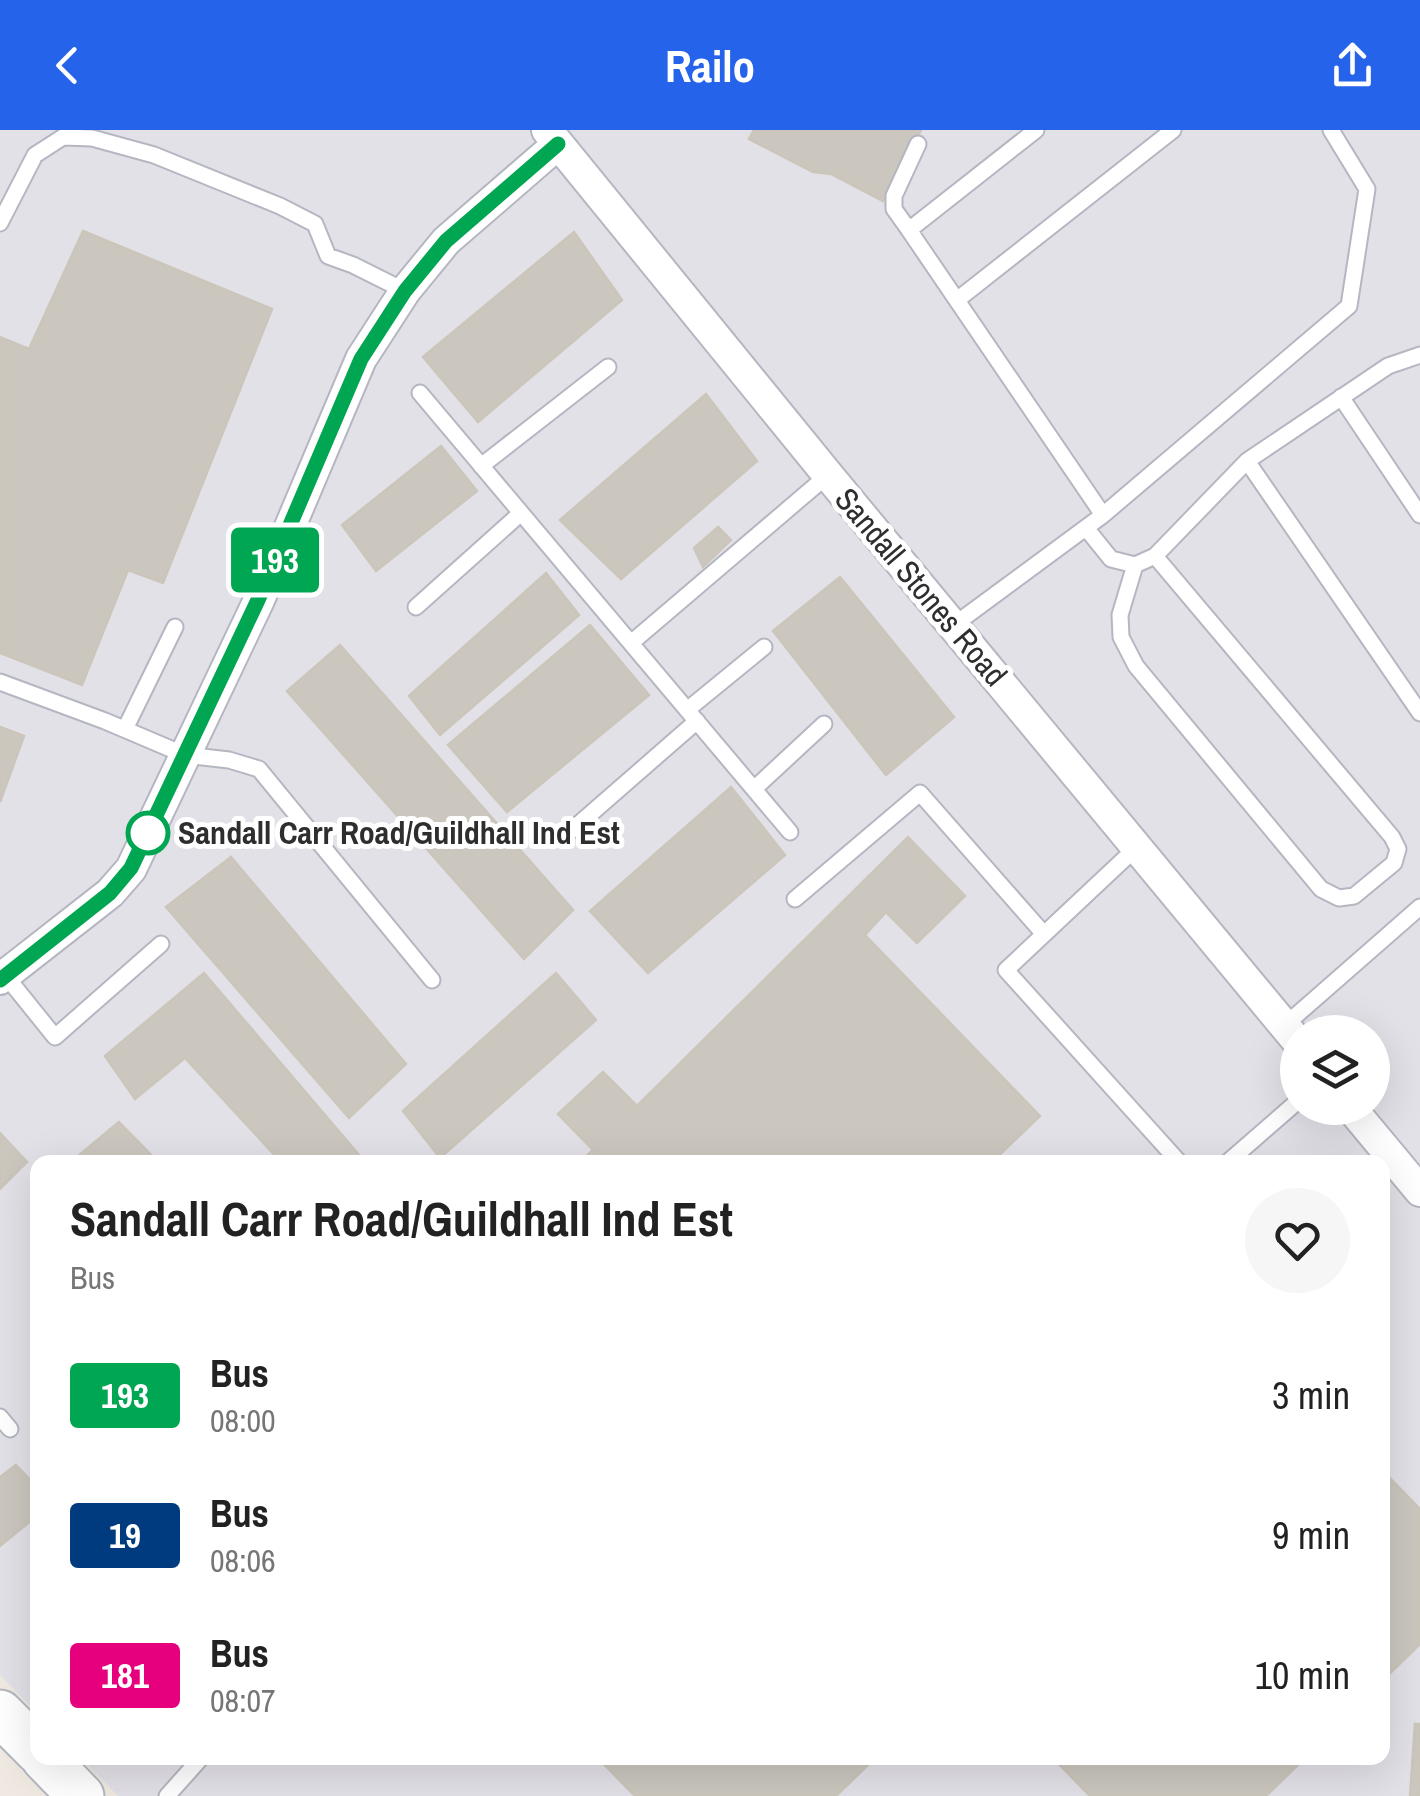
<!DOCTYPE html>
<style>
:root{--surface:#fff;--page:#f6f6f6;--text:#222;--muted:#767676;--accent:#2563eb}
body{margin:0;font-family:"Archivo Narrow",sans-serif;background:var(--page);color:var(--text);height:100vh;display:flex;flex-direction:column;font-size:38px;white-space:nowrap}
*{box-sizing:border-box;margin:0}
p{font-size:32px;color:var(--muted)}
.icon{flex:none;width:55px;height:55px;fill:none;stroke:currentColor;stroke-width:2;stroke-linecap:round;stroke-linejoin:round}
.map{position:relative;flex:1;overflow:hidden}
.panel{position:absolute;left:30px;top:1025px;width:1360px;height:610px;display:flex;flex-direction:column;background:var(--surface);border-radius:20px;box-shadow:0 10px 40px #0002}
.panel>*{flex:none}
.badge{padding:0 20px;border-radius:8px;font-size:35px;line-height:65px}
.fabs{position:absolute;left:1280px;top:885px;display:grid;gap:20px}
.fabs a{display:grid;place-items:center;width:110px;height:110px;border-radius:50%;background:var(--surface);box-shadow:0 10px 40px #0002;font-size:50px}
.map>.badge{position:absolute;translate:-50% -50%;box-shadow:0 0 0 5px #fff}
.round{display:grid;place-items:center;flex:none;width:105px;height:105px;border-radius:52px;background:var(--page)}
.overview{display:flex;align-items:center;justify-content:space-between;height:170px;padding:0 40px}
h1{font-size:48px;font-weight:800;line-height:75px}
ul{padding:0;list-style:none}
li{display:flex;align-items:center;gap:30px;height:140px;padding:0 40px}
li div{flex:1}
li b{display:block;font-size:38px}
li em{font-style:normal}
li .badge{min-width:110px;font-weight:700;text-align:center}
header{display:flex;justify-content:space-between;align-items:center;height:130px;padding:0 40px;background:var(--accent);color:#fff;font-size:45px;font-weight:800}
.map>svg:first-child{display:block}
.industrial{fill:#e3e1e8;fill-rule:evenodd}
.building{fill:#cbc7bf;stroke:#cbc5ba;stroke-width:2.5}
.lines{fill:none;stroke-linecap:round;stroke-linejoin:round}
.lane-casing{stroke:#b4b7c1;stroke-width:19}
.street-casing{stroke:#b4b7c1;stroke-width:34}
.secondary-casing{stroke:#b4b7c1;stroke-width:49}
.lane{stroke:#fff;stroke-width:15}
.street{stroke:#fff;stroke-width:30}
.secondary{stroke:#fff;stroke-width:45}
.line-casing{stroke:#fff;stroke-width:22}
.line{stroke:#00a651;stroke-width:15}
.stop-dot{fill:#fff;stroke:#00a651;stroke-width:5}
.labels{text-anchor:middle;stroke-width:10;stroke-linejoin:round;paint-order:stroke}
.street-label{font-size:32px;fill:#2e2e2e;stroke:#fff}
.stop-label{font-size:32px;font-weight:bold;fill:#2e2e2e;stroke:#fff;text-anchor:start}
</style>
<header><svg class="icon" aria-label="back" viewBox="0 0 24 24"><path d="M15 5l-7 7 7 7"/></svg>Railo<svg class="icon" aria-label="share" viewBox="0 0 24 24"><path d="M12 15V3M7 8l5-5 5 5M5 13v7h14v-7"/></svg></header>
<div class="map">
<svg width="1420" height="1666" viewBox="0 0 1420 1666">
<rect width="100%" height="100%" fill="#efe9e1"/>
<path class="industrial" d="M 0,0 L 1420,0 L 1420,1666 L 118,1666 L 81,1628 L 1382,1628 L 1382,1032 L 38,1032 L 37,1583 L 0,1545 ZM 1298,902 L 1372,902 L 1372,978 L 1298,978 Z"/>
<path class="building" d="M 754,0 L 921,0 L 883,71 L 831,44 L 813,42 L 749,9 Z
M 83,101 L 272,179 L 163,453 L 128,440 L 82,555 L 0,523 L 0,207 L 29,219 Z
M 574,102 L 622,170 L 478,292 L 423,227 Z
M 706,264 L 757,331 L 621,449 L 560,390 Z
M 441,316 L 477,361 L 376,441 L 342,395 Z
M 718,397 L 731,410 L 703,437 L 694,418 Z
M 546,443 L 579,485 L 440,605 L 409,566 Z
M 840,447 L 954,587 L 886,645 L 773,501 Z
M 590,495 L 649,565 L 507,682 L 448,615 Z
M 340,515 L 573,780 L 524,829 L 287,561 Z
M 0,597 L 24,606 L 0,672 Z
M 731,657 L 785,725 L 648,843 L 590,781 Z
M 908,707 L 965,766 L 917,813 L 886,782 L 865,805 L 1040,986 L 992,1032 L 580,1032 L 593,1020 L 558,984 L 603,942 L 637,976 Z
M 231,727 L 406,934 L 349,988 L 166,777 Z
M 204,843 L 365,1032 L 281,1032 L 185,928 L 135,969 L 105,926 Z
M 556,843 L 596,890 L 440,1028 L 403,981 Z
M 119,992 L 158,1032 L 71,1032 Z
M 0,1003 L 27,1032 L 0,1059 Z
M 16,1335 L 38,1358 L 38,1385 L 0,1416 L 0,1347 Z
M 1382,1340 L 1420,1379 L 1420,1514 L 1382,1551 Z
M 1415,1594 L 1420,1594 L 1420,1666 L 1410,1666 Z
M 598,1628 L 875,1628 L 836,1666 L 635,1666 Z
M 1053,1628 L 1305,1628 L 1266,1666 L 1090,1666 Z"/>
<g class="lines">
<g class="lane-casing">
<path id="lane" d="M 1036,0 L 909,100 L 1103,385
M 0,93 L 35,25 L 63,7 L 92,8 L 154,25 L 280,76 L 315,94 L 328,126 L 353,135 L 405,161
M 909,100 L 894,79 L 894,66 L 918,14
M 957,170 L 1173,0
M 420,263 L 790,702
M 1341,267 L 1420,385
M 1247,331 L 1420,583
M 481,336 L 608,237
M 1086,398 L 1111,429 L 1135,435 L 1155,426 L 1247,331 L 1388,236 L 1420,225
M 1135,435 L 1120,485 L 1121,507 L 1136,536 L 1321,759 L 1339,768 L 1354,766 L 1394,733 L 1398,719 L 1392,707 L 1155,426
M 416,477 L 521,383
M 954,495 L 1103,385 L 1349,176 L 1367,59 L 1331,0
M 631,513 L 828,345
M 0,552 L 105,591 L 185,625 L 229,630 L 259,639 L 432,850
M 687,580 L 764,517
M 125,599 L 175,497
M 754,659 L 824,594
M 572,700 L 697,591
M 1137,717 L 1006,840 L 1179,1032
M 795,769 L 920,663 L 1043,803
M 5,845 L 55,907 L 161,814
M 1284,896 L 1420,777
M 1228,1032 L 1298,971
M 0,1287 L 10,1299
M 167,1666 L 201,1628"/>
</g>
<g class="street-casing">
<path id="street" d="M 547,0 L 828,345 L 1298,912
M 0,849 L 110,763 L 131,739 L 259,470 L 361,229 L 405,161 L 446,111 L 558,14
M 1351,978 L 1420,1061"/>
</g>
<g class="secondary-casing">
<path id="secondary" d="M 0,1583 L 38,1621
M 44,1628 L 81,1666"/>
</g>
<use href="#lane" class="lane"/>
<use href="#street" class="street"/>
<use href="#secondary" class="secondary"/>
</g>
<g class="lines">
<g class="line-casing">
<path id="line" d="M 0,850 L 110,763 L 131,738 L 258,470 L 361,229 L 405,161 L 446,111 L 558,14"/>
</g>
<use href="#line" class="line"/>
</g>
<circle class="stop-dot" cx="148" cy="703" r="20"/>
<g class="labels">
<g class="street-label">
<text transform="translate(921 457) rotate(50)" y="11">Sandall Stones Road</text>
</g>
<g class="stop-label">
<text x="178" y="714">Sandall Carr Road/Guildhall Ind Est</text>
</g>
</g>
</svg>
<div class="fabs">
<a><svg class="icon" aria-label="layers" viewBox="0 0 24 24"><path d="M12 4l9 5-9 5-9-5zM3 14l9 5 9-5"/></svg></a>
</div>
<b class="badge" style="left:275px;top:430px;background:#00a651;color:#fff">193</b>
<section class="panel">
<div class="overview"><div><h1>Sandall Carr Road/Guildhall Ind Est</h1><p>Bus</p></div><a class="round"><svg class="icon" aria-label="heart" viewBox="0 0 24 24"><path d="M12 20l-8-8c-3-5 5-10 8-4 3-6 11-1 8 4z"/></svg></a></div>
<ul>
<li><span class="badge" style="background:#00a651;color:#fff">193</span><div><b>Bus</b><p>08:00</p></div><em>3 min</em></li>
<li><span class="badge" style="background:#003b80;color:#fff">19</span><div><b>Bus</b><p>08:06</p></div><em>9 min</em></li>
<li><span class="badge" style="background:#e6007e;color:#fff">181</span><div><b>Bus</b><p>08:07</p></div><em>10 min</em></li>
</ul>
</section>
</div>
